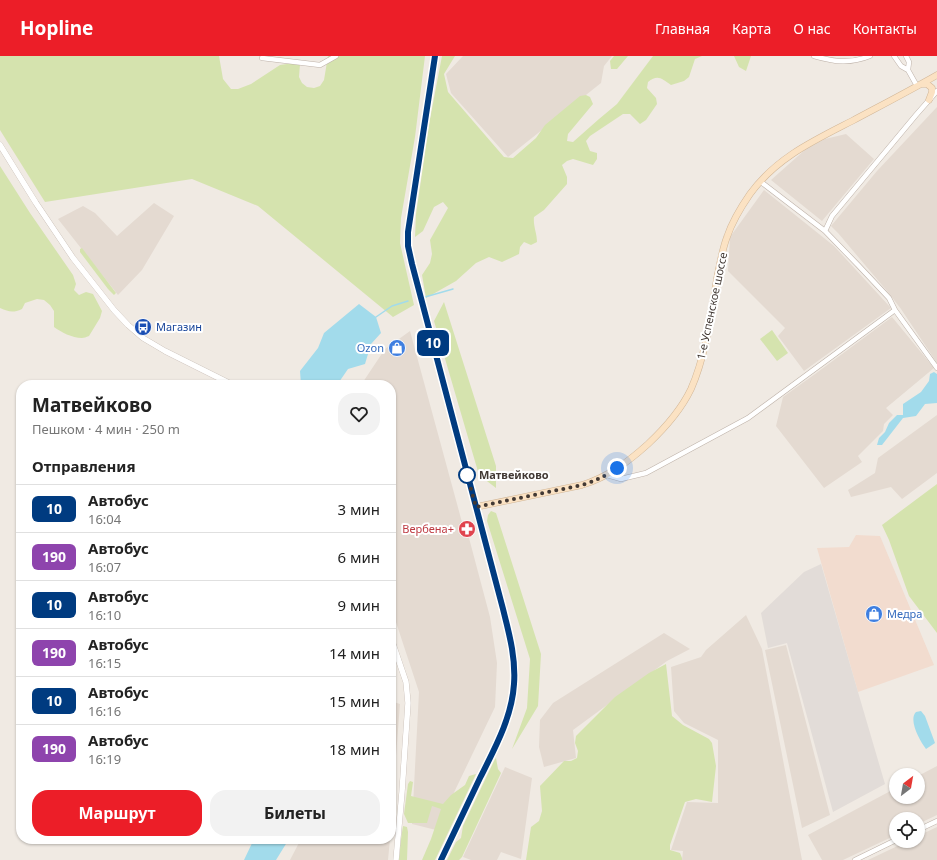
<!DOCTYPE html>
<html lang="ru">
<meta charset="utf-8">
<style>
:root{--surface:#fff;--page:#f2f2f2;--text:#222;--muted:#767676;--line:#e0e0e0;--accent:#ec1e28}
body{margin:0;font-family:"Noto Sans",sans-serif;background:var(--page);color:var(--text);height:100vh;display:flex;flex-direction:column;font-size:15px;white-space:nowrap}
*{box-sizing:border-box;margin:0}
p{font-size:13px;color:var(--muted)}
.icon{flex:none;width:22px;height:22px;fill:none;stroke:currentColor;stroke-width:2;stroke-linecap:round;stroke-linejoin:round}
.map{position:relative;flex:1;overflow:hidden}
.side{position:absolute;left:16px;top:324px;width:380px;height:464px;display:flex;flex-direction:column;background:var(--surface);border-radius:16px;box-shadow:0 1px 3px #0004}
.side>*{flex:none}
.badge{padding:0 8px;border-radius:6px;font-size:14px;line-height:26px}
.needle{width:26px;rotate:31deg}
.tools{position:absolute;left:889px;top:712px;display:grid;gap:8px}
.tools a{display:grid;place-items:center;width:36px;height:36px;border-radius:50%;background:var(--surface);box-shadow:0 1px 3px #0004;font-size:20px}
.you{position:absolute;width:20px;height:20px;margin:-10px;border:3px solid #fff;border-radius:50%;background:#1a73e8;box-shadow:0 0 0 6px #1a73e833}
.map>.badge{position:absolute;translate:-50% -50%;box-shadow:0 0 0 2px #fff}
h2{padding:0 16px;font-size:15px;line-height:36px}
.round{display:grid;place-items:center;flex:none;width:42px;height:42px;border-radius:16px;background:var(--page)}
.headline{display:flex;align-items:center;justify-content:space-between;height:68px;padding:0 16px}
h1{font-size:19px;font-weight:700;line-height:30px}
.action{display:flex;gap:8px;margin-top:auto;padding:8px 16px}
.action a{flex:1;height:46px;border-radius:16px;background:var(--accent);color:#fff;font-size:16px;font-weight:700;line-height:46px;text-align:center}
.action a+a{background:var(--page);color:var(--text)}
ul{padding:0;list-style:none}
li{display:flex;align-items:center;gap:12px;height:48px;padding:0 16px;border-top:1px solid var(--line)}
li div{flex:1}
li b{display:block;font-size:15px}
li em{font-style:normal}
li .badge{min-width:44px;font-weight:700;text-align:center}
header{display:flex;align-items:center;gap:24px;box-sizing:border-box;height:56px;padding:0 20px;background:var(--accent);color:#fff}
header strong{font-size:19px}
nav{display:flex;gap:22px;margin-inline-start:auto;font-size:14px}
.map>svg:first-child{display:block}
.residential{fill:#e4dad1}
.commercial{fill:#f2dccf}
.industrial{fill:#e2dcd8}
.green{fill:#d5e3ae}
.water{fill:#a2dbeb}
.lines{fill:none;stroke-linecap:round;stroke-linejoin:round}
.stream{stroke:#a2dbeb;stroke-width:1.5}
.minor-casing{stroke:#beb2a9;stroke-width:5.5}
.tertiary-casing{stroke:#beb2a9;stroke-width:6}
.secondary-casing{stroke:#d1b697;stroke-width:7}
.minor{stroke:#fff;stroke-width:4.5}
.tertiary{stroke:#fff;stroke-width:5.5}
.secondary{stroke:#fbe2c3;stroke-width:6}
.line-casing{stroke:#fff;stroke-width:9}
.line{stroke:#003b80;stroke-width:6}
.walk{stroke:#423934;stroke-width:4;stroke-dasharray:0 7.2}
.stop-dot{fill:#fff;stroke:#003b80;stroke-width:2}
.labels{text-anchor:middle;stroke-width:4;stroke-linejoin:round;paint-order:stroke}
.street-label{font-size:11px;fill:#423934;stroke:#fff}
.transit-label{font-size:11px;fill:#164399;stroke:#fff;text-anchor:start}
.shop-label{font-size:11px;fill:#366cbe;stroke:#fff;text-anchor:end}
.stop-label{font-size:11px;font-weight:bold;fill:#423934;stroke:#fff;text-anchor:start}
.health-label{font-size:11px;fill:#be3a42;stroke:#fff;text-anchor:end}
</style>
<header>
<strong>Hopline</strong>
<nav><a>Главная</a><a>Карта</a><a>О нас</a><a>Контакты</a></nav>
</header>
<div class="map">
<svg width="937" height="804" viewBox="0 0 937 804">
<rect width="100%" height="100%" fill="#f0eae3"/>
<path class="residential" d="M 463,0 L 612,0 L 604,10 L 601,27 L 508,101 L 451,37 L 446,18 Z
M 937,51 L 937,307 L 901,253 L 887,235 L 838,177 L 831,170 L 877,115 Z
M 846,78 L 874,103 L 822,165 L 771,124 L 807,92 L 825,83 Z
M 764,134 L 834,190 L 891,252 L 804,315 L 778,280 L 785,272 L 728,215 L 730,181 Z
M 154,147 L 174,160 L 142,214 L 118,239 L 58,163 L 83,150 L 95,157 L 117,180 Z
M 892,261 L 934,312 L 886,352 L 893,359 L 884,368 L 883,375 L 858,400 L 862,406 L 824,432 L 776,370 L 783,341 L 815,318 Z
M 410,275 L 466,481 L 469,482 L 490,561 L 497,607 L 495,651 L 436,774 L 412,768 L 419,636 L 391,551 L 391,329 L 361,329 L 385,293 Z
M 937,359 L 937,417 L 902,443 L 891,431 L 851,441 L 848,434 L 875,417 L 878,402 Z
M 746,559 L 762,593 L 802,804 L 682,804 L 683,795 L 671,794 L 687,746 L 718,747 L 718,684 L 684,667 L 674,655 L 671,611 L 701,601 L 706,594 Z
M 664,577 L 690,593 L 667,605 L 573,674 L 576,702 L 544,711 L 539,691 L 540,664 L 553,647 Z
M 786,589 L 830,759 L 802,772 L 765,594 Z
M 391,645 L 400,648 L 391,764 Z
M 937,710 L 937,759 L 918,768 L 918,763 L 896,763 L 896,779 L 843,804 L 822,804 L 808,779 L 896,732 L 896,741 L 918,741 L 918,720 Z
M 505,711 L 532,722 L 521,803 L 501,796 L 497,804 L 471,804 L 463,801 Z
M 937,771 L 937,804 L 868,804 L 908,785 L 918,785 L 918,780 Z
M 301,783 L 390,783 L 388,804 L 290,804 Z"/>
<path class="commercial" d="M 856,479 L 880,480 L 934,609 L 858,636 L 817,492 L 849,491 Z"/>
<path class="industrial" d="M 821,508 L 858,636 L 885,728 L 833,756 L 787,587 L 768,592 L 761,557 L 804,516 Z"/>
<path class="green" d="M 0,0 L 219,0 L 223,23 L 231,33 L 238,33 L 251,28 L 280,9 L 294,7 L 300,8 L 299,21 L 302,27 L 307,31 L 314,32 L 320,30 L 324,24 L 328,0 L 327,0 L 425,0 L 415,81 L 401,162 L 400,187 L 414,249 L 393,261 L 258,150 L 192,123 L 45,146 L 0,74 Z
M 442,0 L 455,0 L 444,18 L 448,36 L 504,101 L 513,102 L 536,82 L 545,69 L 580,40 L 586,39 L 590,41 L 593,48 L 568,78 L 567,85 L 573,86 L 599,63 L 617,48 L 653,0 L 702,0 L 695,3 L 689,21 L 684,25 L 671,29 C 662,23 658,18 648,26 L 647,32 L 656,42 L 657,48 L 646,64 L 640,68 L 630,58 L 623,58 L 590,80 L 586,85 L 590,95 L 597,97 L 597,103 L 593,109 L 573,103 L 567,105 L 562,109 L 567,121 L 567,128 L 544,154 L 534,161 C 533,170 537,177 537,186 L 531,189 L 524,186 L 520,191 L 519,198 L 502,206 L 489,201 L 476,207 L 456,225 L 426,242 L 422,219 L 430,207 L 432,198 L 430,184 L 448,152 L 443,146 L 434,151 L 423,175 L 415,181 L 416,158 L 430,63 Z
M 614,0 L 628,0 L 617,13 L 611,13 L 610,5 Z
M 734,0 L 751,0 L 746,15 L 739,11 Z
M 0,110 L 30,157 L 73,219 L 76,228 L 74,234 L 79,239 L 86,236 L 93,238 L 102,255 L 100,262 L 89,280 C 86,281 84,282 82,282 C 72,282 61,276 54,271 L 54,255 L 50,249 L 44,244 L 37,243 L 25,247 L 22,253 C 13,257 9,256 0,252 Z
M 82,192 L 116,237 L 114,239 L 108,233 L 80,196 L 80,193 Z
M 444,246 L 496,410 L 496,432 L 479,419 L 434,265 Z
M 772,274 L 788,297 L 777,305 L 760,283 Z
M 937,428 L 937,577 L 909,540 L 889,484 L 882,469 Z
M 491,455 L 496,457 L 541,598 L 538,650 L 512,693 L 527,652 L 530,603 L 487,465 L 488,459 Z
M 666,608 L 672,660 L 683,669 L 709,683 L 712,687 L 716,710 L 712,746 L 696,743 L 685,746 L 670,789 L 670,794 L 680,797 L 682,802 L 682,804 L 526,804 L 531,771 L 539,765 L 542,755 L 540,730 L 564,705 L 571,705 L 577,702 L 578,695 L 575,687 L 576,680 L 615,641 L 649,617 Z
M 496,702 L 498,713 L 501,717 L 462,801 L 459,804 L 447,804 L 456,786 L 461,782 L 463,770 L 495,703 Z
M 476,718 L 435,804 L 422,804 L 431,783 L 441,753 L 432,750 L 427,767 L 408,767 L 404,758 L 408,728 L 410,725 L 413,726 L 411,740 L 443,748 L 451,739 L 465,729 L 469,720 Z
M 403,770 L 407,771 L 408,776 L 407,804 L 399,804 L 401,783 Z"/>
<path class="water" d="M 359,248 L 376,261 L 381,277 L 371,288 L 365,308 L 348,313 L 337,329 L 301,329 L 300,315 L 318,292 L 324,277 Z
M 934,316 L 937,318 L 937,347 L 925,348 L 916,360 L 903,362 L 882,389 L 877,389 L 879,382 L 885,376 L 889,367 L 897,359 L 903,359 L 903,348 L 921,336 L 929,325 L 930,318 Z
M 921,655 L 925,660 L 935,687 L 926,693 C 920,685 908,664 916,656 Z
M 254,783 L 289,783 L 276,804 L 244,804 Z"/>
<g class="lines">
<path class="stream" d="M 425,241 L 453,233
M 376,261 L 392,250 L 408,245"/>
<g class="minor-casing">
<path id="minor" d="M 814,0 C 835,6 850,8 870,0
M 894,0 L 901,10 L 908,14
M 906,0 L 909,6 L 908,14 L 917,30
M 262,2 L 320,9 L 336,0
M 825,175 L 832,160 L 916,59 L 937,35
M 895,254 L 937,312
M 607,419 L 621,423 L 646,417 L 748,362 L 895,254 L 889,242 L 858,209 L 825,175 L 761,126
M 918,774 L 937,765
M 855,804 L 896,784"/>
</g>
<g class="tertiary-casing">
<path id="tertiary" d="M 0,89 L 36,147 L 73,202 L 114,254 L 128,269 L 143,282 L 165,295 L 233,329
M 391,582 L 406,626 L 408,647 L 402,736 L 396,804"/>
</g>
<g class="secondary-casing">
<path id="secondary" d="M 435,0 L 408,177 L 408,190 L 412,208 L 503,553 C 508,575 515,596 515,619 C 515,656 496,689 480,722 C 467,749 454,777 441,804
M 921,28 L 927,28 L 932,32 L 932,36 L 929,44
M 476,451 L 582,429 C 608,421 628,406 648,388 C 665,372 681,354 691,333 C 706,299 711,258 717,222 C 720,208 722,194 727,181 C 732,166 741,151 750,138 C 776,102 813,85 852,65 C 880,50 909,35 937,19"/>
</g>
<use href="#minor" class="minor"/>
<use href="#tertiary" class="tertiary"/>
<use href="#secondary" class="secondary"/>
</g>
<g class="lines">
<g class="line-casing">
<path id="line" d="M 435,0 L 408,176 L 408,190 L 412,208 L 503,553 C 509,577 516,602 514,628 C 512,661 495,692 480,722 C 467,749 454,777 441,804"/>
</g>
<use href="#line" class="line"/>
<path class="walk" d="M 467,419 L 476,451 L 582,429 C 595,425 606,420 617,412"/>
</g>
<defs>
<g id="bus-disc" transform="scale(0.9)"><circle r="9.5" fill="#1a4fb4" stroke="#fff"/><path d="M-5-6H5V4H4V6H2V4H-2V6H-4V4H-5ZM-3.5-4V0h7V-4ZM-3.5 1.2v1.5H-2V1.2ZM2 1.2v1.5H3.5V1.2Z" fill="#fff"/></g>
<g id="shop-disc" transform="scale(0.9)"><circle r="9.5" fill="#3f7fe0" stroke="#fff"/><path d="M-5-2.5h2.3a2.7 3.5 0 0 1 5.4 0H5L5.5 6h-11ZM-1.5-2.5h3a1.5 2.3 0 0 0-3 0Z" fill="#fff"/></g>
<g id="pharmacy-disc" transform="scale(0.9)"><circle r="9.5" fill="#e0444e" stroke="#fff"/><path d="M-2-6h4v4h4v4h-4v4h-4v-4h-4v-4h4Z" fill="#fff"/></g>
</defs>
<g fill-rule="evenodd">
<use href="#bus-disc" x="143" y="271"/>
<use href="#shop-disc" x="397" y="292"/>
<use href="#pharmacy-disc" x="467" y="473"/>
<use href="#shop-disc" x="874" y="558"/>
</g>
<circle class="stop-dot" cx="467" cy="419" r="8"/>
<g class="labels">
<g class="street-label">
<text transform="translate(712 250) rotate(-78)" y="4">1-е Успенское шоссе</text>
</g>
<g class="transit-label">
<text x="156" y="275">Магазин</text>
</g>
<g class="shop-label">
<text x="384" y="296">Ozon</text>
<text x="887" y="562" text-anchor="start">Медра</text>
</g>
<g class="stop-label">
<text x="479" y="423">Матвейково</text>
</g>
<g class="health-label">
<text x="454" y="477">Вербена+</text>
</g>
</g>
</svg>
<div class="tools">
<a><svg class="needle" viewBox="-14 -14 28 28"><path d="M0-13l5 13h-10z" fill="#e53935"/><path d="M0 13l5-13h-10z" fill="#767676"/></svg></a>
<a><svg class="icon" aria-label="locate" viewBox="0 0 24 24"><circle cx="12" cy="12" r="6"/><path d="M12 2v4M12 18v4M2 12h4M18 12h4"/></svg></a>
</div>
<div class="you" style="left:617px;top:412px"></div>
<b class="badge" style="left:433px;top:287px;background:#003b80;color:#fff">10</b>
<section class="side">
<div class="headline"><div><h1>Матвейково</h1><p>Пешком · 4 мин · 250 m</p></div><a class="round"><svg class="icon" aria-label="heart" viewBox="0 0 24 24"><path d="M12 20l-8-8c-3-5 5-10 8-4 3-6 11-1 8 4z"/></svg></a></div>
<h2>Отправления</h2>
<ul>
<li><span class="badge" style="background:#003b80;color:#fff">10</span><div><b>Автобус</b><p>16:04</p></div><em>3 мин</em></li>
<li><span class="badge" style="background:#8e44ad;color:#fff">190</span><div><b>Автобус</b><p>16:07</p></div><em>6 мин</em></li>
<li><span class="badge" style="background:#003b80;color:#fff">10</span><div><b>Автобус</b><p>16:10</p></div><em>9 мин</em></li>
<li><span class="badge" style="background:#8e44ad;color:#fff">190</span><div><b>Автобус</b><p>16:15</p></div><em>14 мин</em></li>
<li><span class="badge" style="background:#003b80;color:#fff">10</span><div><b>Автобус</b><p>16:16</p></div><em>15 мин</em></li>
<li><span class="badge" style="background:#8e44ad;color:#fff">190</span><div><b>Автобус</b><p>16:19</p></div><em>18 мин</em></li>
</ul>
<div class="action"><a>Маршрут</a><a>Билеты</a></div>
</section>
</div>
